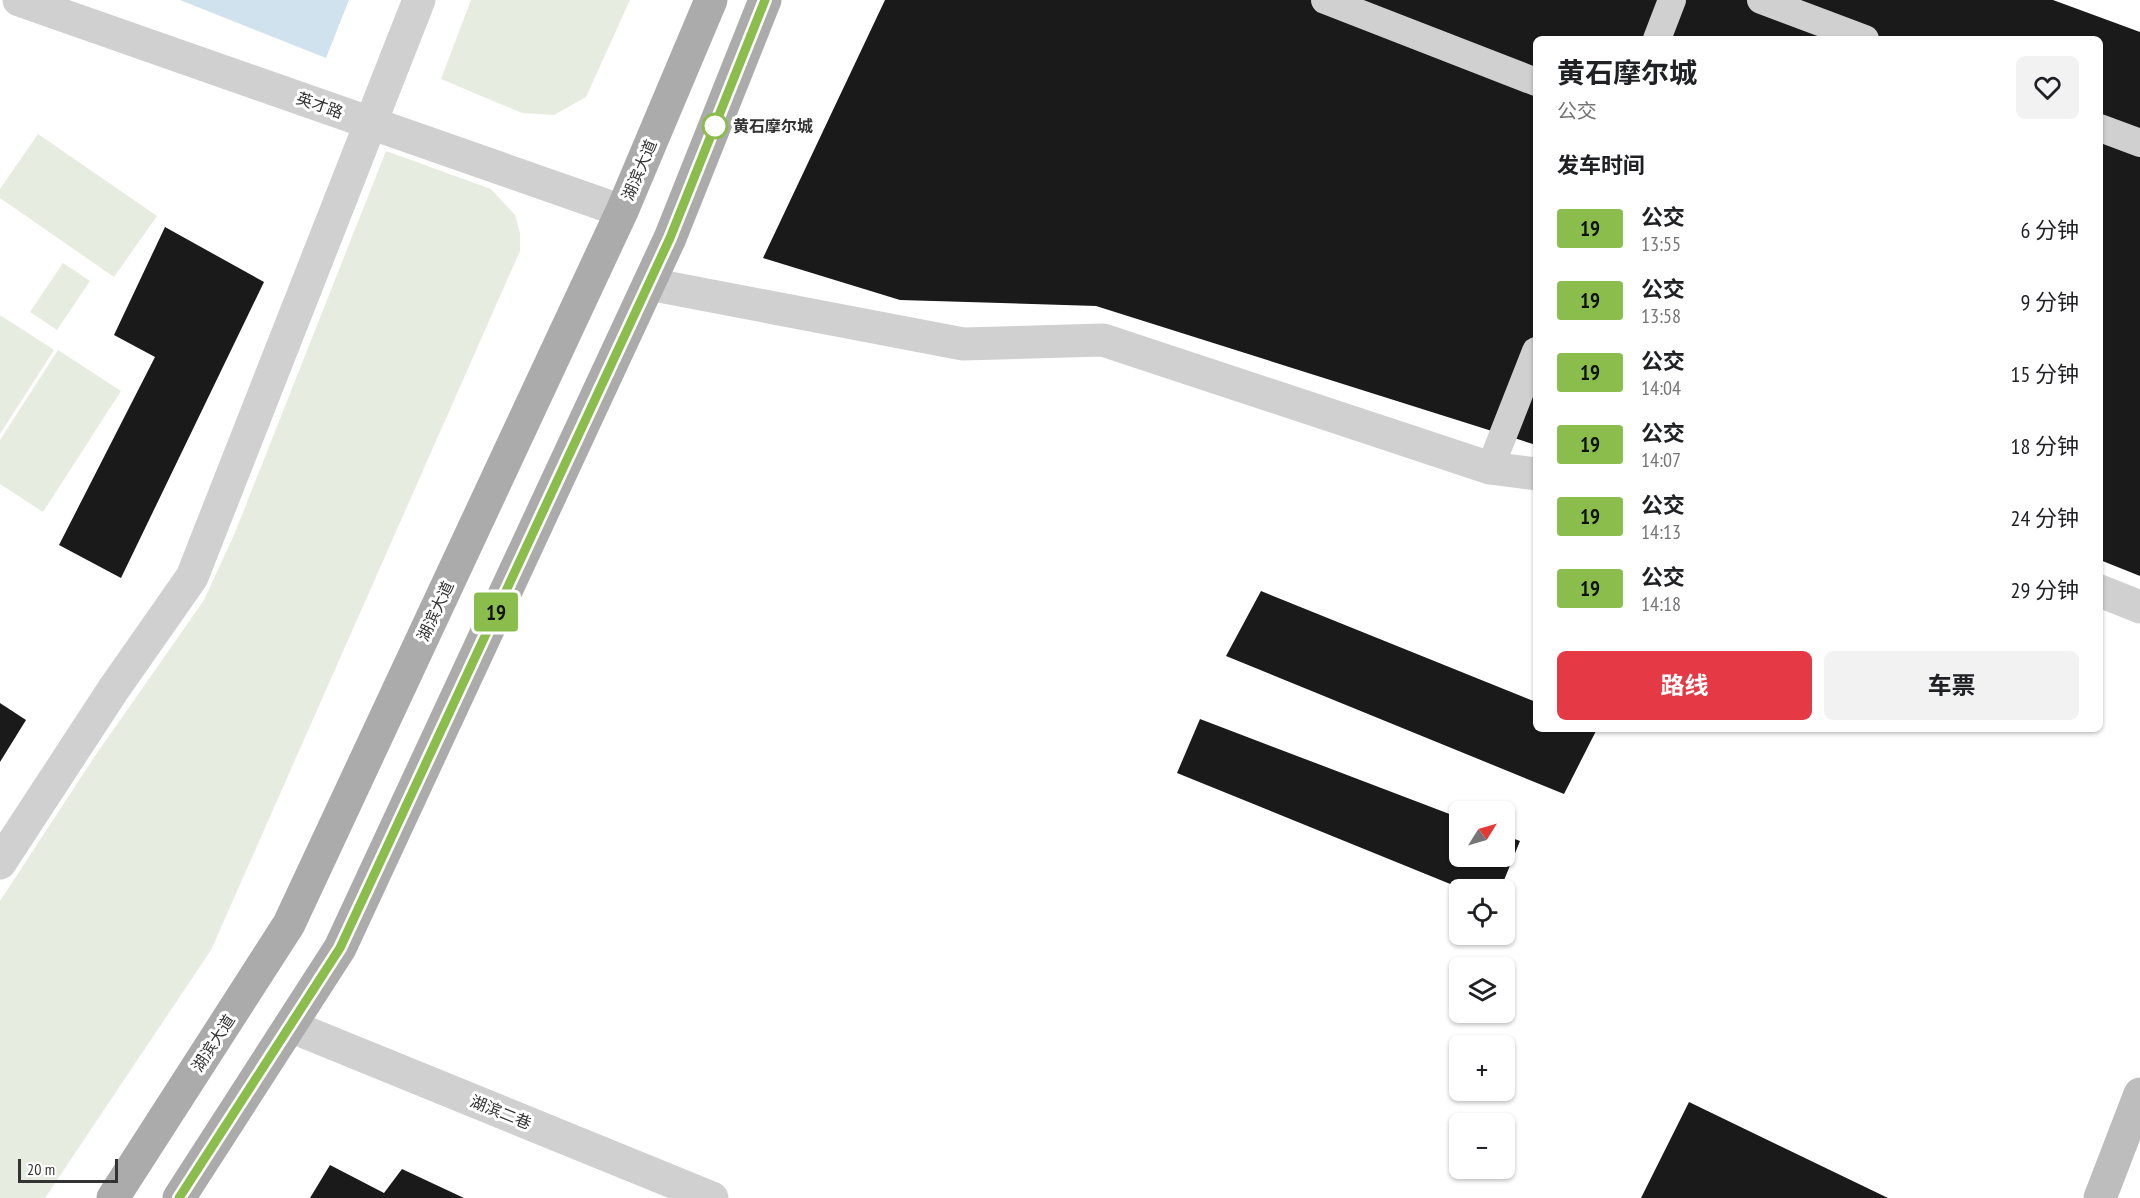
<!DOCTYPE html>
<html lang="zh">
<meta charset="utf-8">
<style>
:root{--surface:#fff;--page:#f2f2f2;--text:#202124;--muted:#757577;--accent:#e63946}
body{margin:0;font-family:"PT Sans Narrow","Noto Sans SC",sans-serif;background:var(--page);color:var(--text);height:100vh;display:flex;flex-direction:column;font-size:22px;white-space:nowrap}
*{box-sizing:border-box;margin:0}
p{font-size:20px;color:var(--muted)}
.icon{flex:none;width:33px;height:33px;fill:none;stroke:currentColor;stroke-width:2;stroke-linecap:round;stroke-linejoin:round}
.map{position:relative;flex:1;overflow:hidden}
.panel{position:absolute;left:1533px;top:36px;width:570px;height:696px;display:flex;flex-direction:column;background:var(--surface);border-radius:9px;box-shadow:0 2px 4px #0004}
.panel>*{flex:none}
.badge{padding:0 12px;border-radius:4px;font-size:21px;line-height:39px}
.needle{width:39px;rotate:53deg}
.fabs{position:absolute;left:1449px;top:801px;display:grid;gap:12px}
.fabs a{display:grid;place-items:center;width:66px;height:66px;border-radius:9px;background:var(--surface);box-shadow:0 2px 4px #0004;font-size:30px}
.scale{position:absolute;left:18px;bottom:15px;width:100px;box-sizing:border-box;padding-left:6px;border:3px solid #333;border-top:0;font-size:16px;line-height:21px;white-space:nowrap;color:#333;-webkit-text-stroke:4px #fff;paint-order:stroke}
.map>.badge{position:absolute;translate:-50% -50%;box-shadow:0 0 0 3px #fff}
h2{padding:0 24px;font-size:22px;line-height:54px}
.round{display:grid;place-items:center;flex:none;width:63px;height:63px;border-radius:9px;background:var(--page)}
.summary{display:flex;align-items:center;justify-content:space-between;height:102px;padding:0 24px}
h1{font-size:28px;font-weight:700;line-height:45px}
.primary-button{display:flex;gap:12px;margin-top:auto;padding:12px 24px}
.primary-button a{flex:1;height:69px;border-radius:9px;background:var(--accent);color:#fff;font-size:24px;font-weight:700;line-height:69px;text-align:center}
.primary-button a+a{background:var(--page);color:var(--text)}
ul{padding:0;list-style:none}
li{display:flex;align-items:center;gap:18px;height:72px;padding:0 24px}
li div{flex:1}
li b{display:block;font-size:22px}
li em{font-style:normal}
li .badge{min-width:66px;font-weight:700;text-align:center}
.map>svg:first-child{display:block}
.green{fill:#e6ecdf}
.water{fill:#cfe2ee}
.building{fill:#1a1a1a}
.lines{fill:none;stroke-linecap:round;stroke-linejoin:round}
.pedestrian{stroke:#d0d0d0;stroke-width:28}
.minor{stroke:#d0d0d0;stroke-width:33}
.tertiary{stroke:#d0d0d0;stroke-width:33}
.secondary{stroke:#bdbdbd;stroke-width:33}
.primary{stroke:#ababab;stroke-width:33}
.line-casing{stroke:#fff;stroke-width:14}
.line{stroke:#8abd4c;stroke-width:9}
.stop-dot{fill:#fff;stroke:#8abd4c;stroke-width:3}
.labels{text-anchor:middle;stroke-width:6;stroke-linejoin:round;paint-order:stroke}
.street-label{font-size:16px;fill:#333;stroke:#fff}
.stop-label{font-size:16px;font-weight:bold;fill:#333;stroke:#fff;text-anchor:start}
</style>
<div class="map">
<svg width="2140" height="1198" viewBox="0 0 2140 1198">
<rect width="100%" height="100%" fill="#fff"/>
<path class="green" d="M 471,0 L 630,0 L 586,97 L 554,115 L 522,113 L 441,79 Z
M 38,134 L 157,216 L 114,277 L 0,198 L 0,189 Z
M 386,151 L 491,189 L 515,215 L 520,233 L 520,251 L 211,950 L 45,1198 L 0,1198 L 0,901 L 95,756 L 204,600 L 234,535 Z
M 63,263 L 90,281 L 57,330 L 30,312 Z
M 0,315 L 54,350 L 0,434 Z
M 58,350 L 121,391 L 43,512 L 0,484 L 0,440 Z"/>
<path class="water" d="M 180,0 L 349,0 L 326,58 Z"/>
<path class="building" d="M 885,0 L 2053,0 L 2140,32 L 2140,576 L 2100,560 L 2100,39 L 1536,39 L 1536,445 L 1096,306 L 900,300 L 763,258 Z
M 165,227 L 264,282 L 121,578 L 59,545 L 155,357 L 114,335 Z
M 1261,591 L 1536,702 L 1536,729 L 1597,729 L 1564,794 L 1226,656 Z
M 0,703 L 26,720 L 0,762 Z
M 1200,719 L 1460,818 L 1460,856 L 1504,856 L 1504,835 L 1520,841 L 1500,890 L 1465,890 L 1177,773 Z
M 1689,1102 L 1888,1198 L 1641,1198 Z
M 330,1165 L 384,1193 L 402,1169 L 464,1198 L 310,1198 Z"/>
<g class="lines">
<path class="pedestrian" d="M 1325,0 L 1536,82
M 1761,0 L 1865,39
M 1657,39 L 1672,0
M 2100,128 L 2140,143
M 1490,468 L 1536,351"/>
<path class="minor" d="M 649,284 L 963,344 L 1103,340 L 1490,468 L 1536,474
M 2100,591 L 2140,607
M 0,863 L 113,690 L 192,577 L 419,0"/>
<path class="tertiary" d="M 19,0 L 622,211
M 290,1026 L 712,1198"/>
<path class="secondary" d="M 2100,1198 L 2140,1094"/>
<path class="primary" d="M 113,1198 L 289,924 L 622,211 L 711,0
M 179,1198 L 340,948 L 670,238 L 765,0"/>
</g>
<g class="lines">
<g class="line-casing">
<path id="line" d="M 179,1198 L 340,948 L 670,238 L 765,0"/>
</g>
<use href="#line" class="line"/>
</g>
<circle class="stop-dot" cx="715" cy="126" r="12"/>
<g class="labels">
<g class="street-label">
<text transform="translate(320 105) rotate(19)" y="6">英才路</text>
<text transform="translate(639 170) rotate(-67)" y="6">湖滨大道</text>
<text transform="translate(435 611) rotate(-65)" y="6">湖滨大道</text>
<text transform="translate(213 1043) rotate(-57)" y="6">湖滨大道</text>
<text transform="translate(501 1112) rotate(22)" y="6">湖滨二巷</text>
</g>
<g class="stop-label">
<text x="733" y="132">黄石摩尔城</text>
</g>
</g>
</svg>
<div class="fabs">
<a><svg class="needle" viewBox="-14 -14 28 28"><path d="M0-13l5 13h-10z" fill="#e53935"/><path d="M0 13l5-13h-10z" fill="#757577"/></svg></a>
<a><svg class="icon" aria-label="locate" viewBox="0 0 24 24"><circle cx="12" cy="12" r="6"/><path d="M12 2v4M12 18v4M2 12h4M18 12h4"/></svg></a>
<a><svg class="icon" aria-label="layers" viewBox="0 0 24 24"><path d="M12 4l9 5-9 5-9-5zM3 14l9 5 9-5"/></svg></a>
<a>+</a>
<a>−</a>
</div>
<div class="scale">20 m</div>
<b class="badge" style="left:496px;top:612px;background:#8abd4c;color:#111">19</b>
<section class="panel">
<div class="summary"><div><h1>黄石摩尔城</h1><p>公交</p></div><a class="round"><svg class="icon" aria-label="heart" viewBox="0 0 24 24"><path d="M12 20l-8-8c-3-5 5-10 8-4 3-6 11-1 8 4z"/></svg></a></div>
<h2>发车时间</h2>
<ul>
<li><span class="badge" style="background:#8abd4c;color:#111">19</span><div><b>公交</b><p>13:55</p></div><em>6 分钟</em></li>
<li><span class="badge" style="background:#8abd4c;color:#111">19</span><div><b>公交</b><p>13:58</p></div><em>9 分钟</em></li>
<li><span class="badge" style="background:#8abd4c;color:#111">19</span><div><b>公交</b><p>14:04</p></div><em>15 分钟</em></li>
<li><span class="badge" style="background:#8abd4c;color:#111">19</span><div><b>公交</b><p>14:07</p></div><em>18 分钟</em></li>
<li><span class="badge" style="background:#8abd4c;color:#111">19</span><div><b>公交</b><p>14:13</p></div><em>24 分钟</em></li>
<li><span class="badge" style="background:#8abd4c;color:#111">19</span><div><b>公交</b><p>14:18</p></div><em>29 分钟</em></li>
</ul>
<div class="primary-button"><a>路线</a><a>车票</a></div>
</section>
</div>
